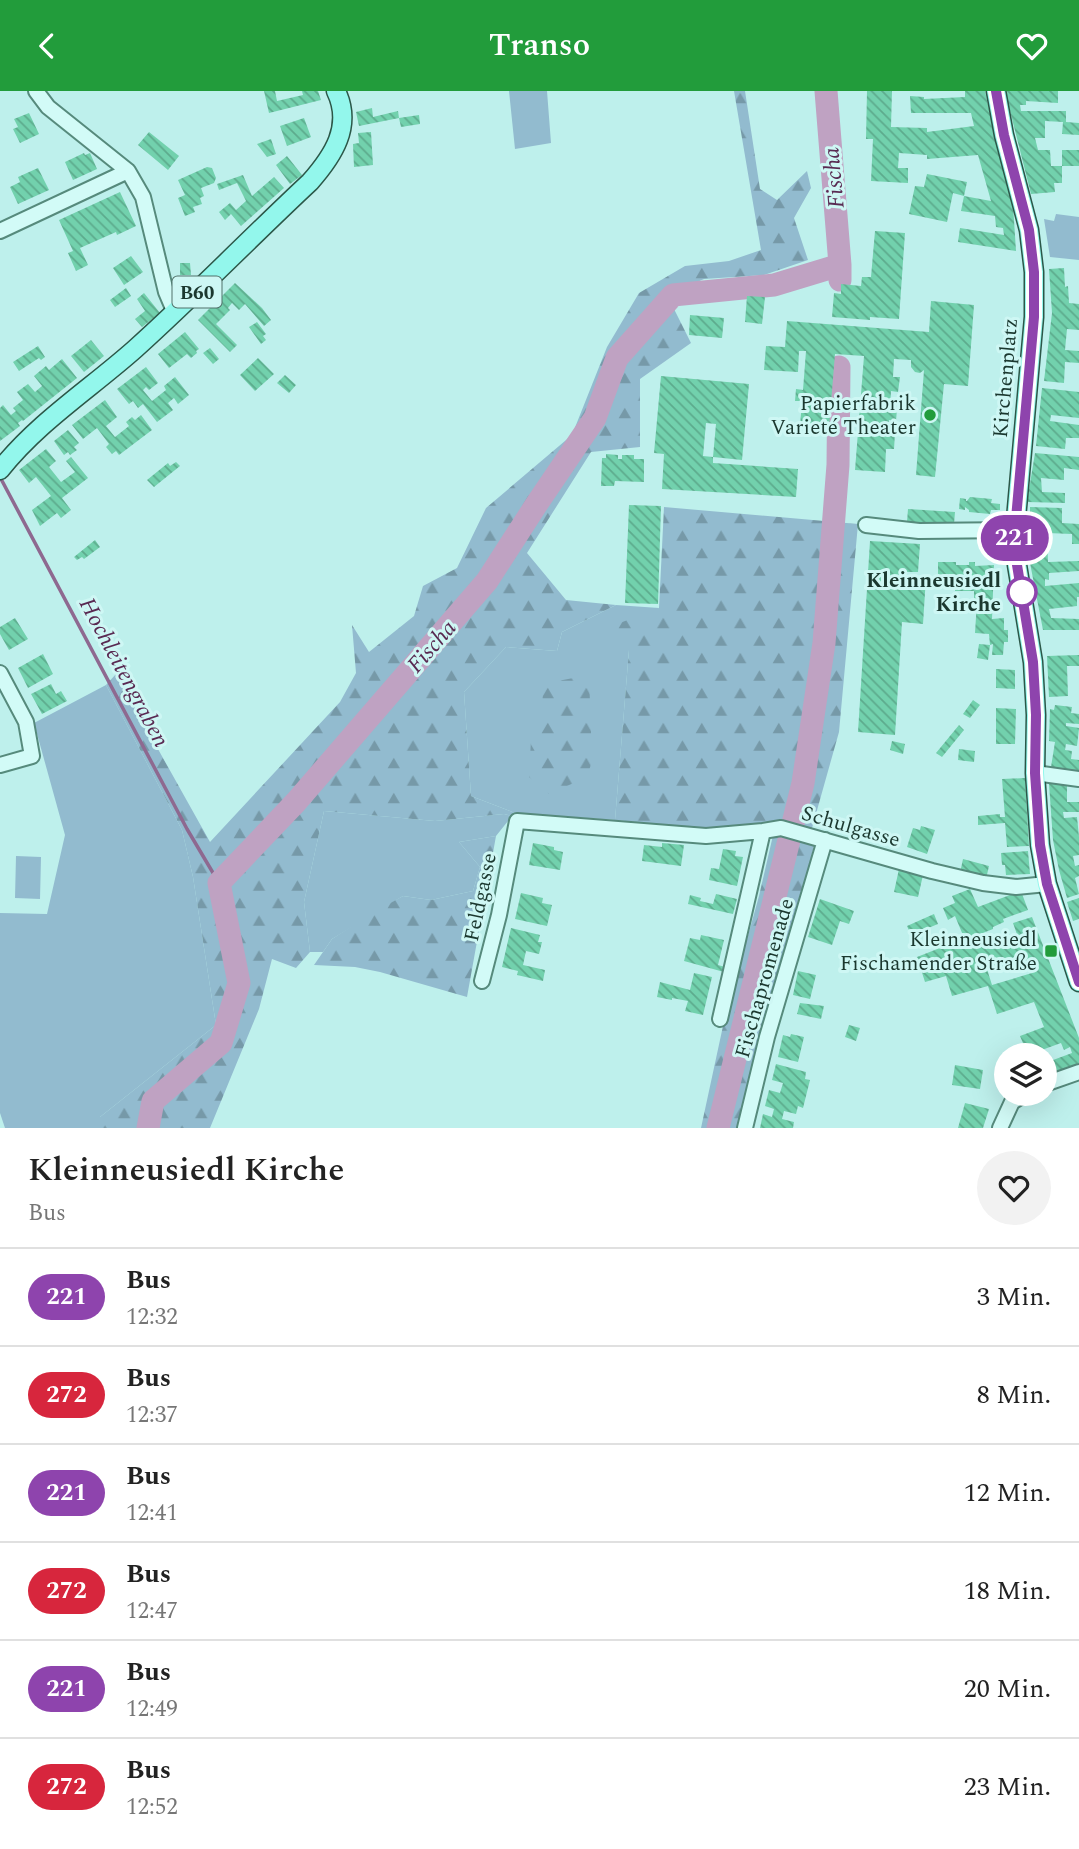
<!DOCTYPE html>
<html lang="de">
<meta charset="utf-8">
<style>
:root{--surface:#fff;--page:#f2f2f2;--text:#222;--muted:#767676;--line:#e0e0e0;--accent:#229c3b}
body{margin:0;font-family:Spectral,serif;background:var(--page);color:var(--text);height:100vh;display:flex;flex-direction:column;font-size:26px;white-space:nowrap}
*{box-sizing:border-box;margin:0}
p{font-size:23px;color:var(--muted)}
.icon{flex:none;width:38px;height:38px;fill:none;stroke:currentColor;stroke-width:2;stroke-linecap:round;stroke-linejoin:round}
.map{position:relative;height:1037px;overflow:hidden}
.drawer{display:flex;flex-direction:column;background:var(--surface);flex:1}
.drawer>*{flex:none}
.badge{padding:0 14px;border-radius:23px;font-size:24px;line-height:46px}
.fabs{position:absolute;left:994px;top:952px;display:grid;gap:14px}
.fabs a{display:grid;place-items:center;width:63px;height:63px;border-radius:50%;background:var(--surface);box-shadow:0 7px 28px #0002;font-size:35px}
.map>.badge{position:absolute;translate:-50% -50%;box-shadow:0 0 0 4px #fff}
.round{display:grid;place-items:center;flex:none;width:74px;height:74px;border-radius:37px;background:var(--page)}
.head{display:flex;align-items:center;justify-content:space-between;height:119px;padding:0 28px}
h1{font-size:33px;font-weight:600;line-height:52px}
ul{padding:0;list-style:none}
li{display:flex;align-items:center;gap:21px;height:98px;padding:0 28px;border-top:2px solid var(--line)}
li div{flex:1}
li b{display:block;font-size:26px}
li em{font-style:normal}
li .badge{min-width:77px;font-weight:700;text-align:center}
header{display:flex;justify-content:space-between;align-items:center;height:91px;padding:0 28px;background:var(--accent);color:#fff;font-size:32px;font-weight:600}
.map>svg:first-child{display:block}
.grass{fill:#92bbcf}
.forest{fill:url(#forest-firs)}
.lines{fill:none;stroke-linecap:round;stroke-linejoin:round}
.stream{stroke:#8e6990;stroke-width:3.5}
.river{stroke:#bfa2c2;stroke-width:23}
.building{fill:url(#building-back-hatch);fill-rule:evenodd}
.minor-casing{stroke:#568a7c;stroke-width:18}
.major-casing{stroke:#2b5748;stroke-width:21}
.minor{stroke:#d2fbf7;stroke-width:14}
.major{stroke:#93f7ec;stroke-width:18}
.line-casing{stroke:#fff;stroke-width:16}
.line{stroke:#8e44ad;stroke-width:10}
.poi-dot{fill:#229c3b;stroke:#cef7f4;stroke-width:2.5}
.stop-dot{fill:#fff;stroke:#8e44ad;stroke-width:3.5}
.labels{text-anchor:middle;stroke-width:6;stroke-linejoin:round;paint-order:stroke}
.shield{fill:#cef7f4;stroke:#51716a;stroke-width:2}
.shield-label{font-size:19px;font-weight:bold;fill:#1b382f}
.street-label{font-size:21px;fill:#1b382f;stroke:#cef7f4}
.poi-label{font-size:21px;fill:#1b382f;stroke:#cef7f4;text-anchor:end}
.stop-label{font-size:21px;font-weight:bold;fill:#1b382f;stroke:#cef7f4;text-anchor:end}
.water-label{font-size:23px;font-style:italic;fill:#592a52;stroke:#cef7f4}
</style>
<header><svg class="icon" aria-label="back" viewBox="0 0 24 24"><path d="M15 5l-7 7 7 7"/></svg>Transo<svg class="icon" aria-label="heart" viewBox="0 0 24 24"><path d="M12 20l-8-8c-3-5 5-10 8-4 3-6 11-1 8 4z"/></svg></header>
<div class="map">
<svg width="1079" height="1037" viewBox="0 0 1079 1037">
<defs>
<pattern id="forest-firs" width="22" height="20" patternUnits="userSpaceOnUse" patternTransform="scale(1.75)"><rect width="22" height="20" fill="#92bbcf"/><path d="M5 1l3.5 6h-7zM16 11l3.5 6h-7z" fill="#7699a8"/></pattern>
<pattern id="building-back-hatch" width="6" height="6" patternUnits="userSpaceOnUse" patternTransform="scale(1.75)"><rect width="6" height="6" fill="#72d1ad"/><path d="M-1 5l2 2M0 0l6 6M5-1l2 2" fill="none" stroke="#5dab8d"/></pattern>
</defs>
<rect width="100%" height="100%" fill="#bef0ec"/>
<path class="grass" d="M 509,0 L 547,0 L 551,52 L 515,58 Z
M 1056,123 L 1079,126 L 1079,169 L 1050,166 L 1044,128 L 1054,130 Z
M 616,514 L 659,517 L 629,559 L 615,729 L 515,722 L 471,705 L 464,601 L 506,556 L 557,560 L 562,541 Z
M 106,594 L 182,739 L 193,786 L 216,934 L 100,1026 L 100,1037 L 5,1037 L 0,1022 L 0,822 L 47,823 L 65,744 L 34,632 Z
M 324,720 L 435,730 L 504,723 L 512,725 L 496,745 L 459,751 L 480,776 L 473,800 L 431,809 L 403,805 L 332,848 L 323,861 L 310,861 L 304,811 Z
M 16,765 L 41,766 L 40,808 L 15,807 Z"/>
<path class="forest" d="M 734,0 L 745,0 L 760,98 L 777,109 L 807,80 L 811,97 L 794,127 L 808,169 L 764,184 L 704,188 L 663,206 L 674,218 L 691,252 L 640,288 L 640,356 L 591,361 L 527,462 L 566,509 L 616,514 L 562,541 L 557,560 L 506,556 L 464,601 L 471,705 L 515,722 L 512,725 L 504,723 L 435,730 L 324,720 L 304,811 L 310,861 L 296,877 L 272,868 L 259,918 L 210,1037 L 100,1037 L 100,1026 L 216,934 L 193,786 L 182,739 L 106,594 L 116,583 L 210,751 L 340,611 L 356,582 L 352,534 L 369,561 L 414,525 L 423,495 L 457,477 L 486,417 L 572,344 L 607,256 L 639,202 L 685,175 L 729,170 L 761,159 Z
M 664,416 L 858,433 L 839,641 L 812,737 L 814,755 L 741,1037 L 701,1037 L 723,935 L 759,805 L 774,740 L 770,737 L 696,737 L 615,729 L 629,559 L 612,535 L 659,517 Z
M 589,584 L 592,670 L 587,686 L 549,703 L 529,686 L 531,649 L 544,636 L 542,593 Z
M 496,745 L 467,906 L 380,881 L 355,876 L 314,874 L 332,848 L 369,824 L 403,805 L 431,809 L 473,800 L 480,776 L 459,751 Z"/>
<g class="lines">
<path class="stream" d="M 0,386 L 187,738 L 219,792"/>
<path class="river" d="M 826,0 L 840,174 L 840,189
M 148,1037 L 153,1010 L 221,952 L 239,892 L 219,792 L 296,711 L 487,490 L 536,414 L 595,327 L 617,267 L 673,204 L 774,194 L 840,174
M 718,1037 L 803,692 L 824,552 L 838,374 L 839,276"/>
</g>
<path class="building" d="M 264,0 L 275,0 L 277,10 L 303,4 L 302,0 L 318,0 L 321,9 L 269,22 Z
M 867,0 L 892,0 L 891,36 L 927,37 L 927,41 L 974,35 L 971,22 L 911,22 L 910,5 L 924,6 L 924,8 L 965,6 L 965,0 L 985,0 L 995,46 L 1013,114 L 1016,160 L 958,151 L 960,137 L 1004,144 L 1003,137 L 996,136 L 995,125 L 961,120 L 964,105 L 991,110 L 978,64 L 927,68 L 927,64 L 899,62 L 898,77 L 908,77 L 908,92 L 871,90 L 873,48 L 866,48 Z
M 1005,0 L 1058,0 L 1058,12 L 1026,10 L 1026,14 L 1020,14 L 1021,20 L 1066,20 L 1066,31 L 1079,32 L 1079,44 L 1062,43 L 1063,31 L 1045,30 L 1045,47 L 1035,47 L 1038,59 L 1050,59 L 1051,75 L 1062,75 L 1062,92 L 1054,92 L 1055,101 L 1031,103 Z
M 372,17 L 373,26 L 398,20 L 399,27 L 359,35 L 356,21 Z
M 29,22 L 39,43 L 20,52 L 13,38 L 18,36 L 14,28 Z
M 419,24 L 420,33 L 401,36 L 399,27 Z
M 304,27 L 311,46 L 287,55 L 280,35 Z
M 149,41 L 179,65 L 168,79 L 138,54 Z
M 371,41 L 373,74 L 354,76 L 353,53 L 359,52 L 358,42 Z
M 271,48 L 276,63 L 267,66 L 257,53 Z
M 1062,59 L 1079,59 L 1079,75 L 1062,75 Z
M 84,62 L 85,64 L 90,62 L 97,78 L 73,89 L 65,71 Z
M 287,65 L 302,84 L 290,93 L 276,74 Z
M 207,76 L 212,77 L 216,87 L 214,92 L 201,97 L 204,105 L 200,107 L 202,113 L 193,116 L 195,121 L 185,125 L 178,107 L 185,104 L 178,89 Z
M 38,77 L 49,99 L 18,113 L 10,96 L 20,91 L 18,86 Z
M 927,83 L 967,91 L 964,105 L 953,102 L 947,131 L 909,123 L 915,95 L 924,96 Z
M 243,84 L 252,105 L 274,86 L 284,97 L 241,135 L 231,123 L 225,129 L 219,121 L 230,112 L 236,119 L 246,110 L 237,92 L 219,99 L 217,93 Z
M 120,101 L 136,135 L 117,144 L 116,141 L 80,157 L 88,174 L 76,180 L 68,162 L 73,160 L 59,129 Z
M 875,140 L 905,142 L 899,228 L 870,226 L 870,229 L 832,226 L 834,202 L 841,203 L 841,193 L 861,195 L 862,186 L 871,186 Z
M 131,165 L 143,181 L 124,194 L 113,177 Z
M 180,172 L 190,172 L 191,184 L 180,184 Z
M 1064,177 L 1065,196 L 1068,195 L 1069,212 L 1079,213 L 1079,239 L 1067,238 L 1065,259 L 1079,260 L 1079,272 L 1065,271 L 1064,292 L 1044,290 L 1052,222 L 1049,178 Z
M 235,192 L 262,217 L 271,229 L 264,235 L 245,213 L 239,219 L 232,212 L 228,217 L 230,219 L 216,233 L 237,254 L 230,261 L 198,229 Z
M 126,197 L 131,205 L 115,216 L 110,209 Z
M 144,202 L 160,222 L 142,236 L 135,228 L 145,220 L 137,208 Z
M 747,205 L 765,206 L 762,233 L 745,231 Z
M 931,210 L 974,214 L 968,295 L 944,293 L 935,386 L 916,384 L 924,279 L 920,282 L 915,281 L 911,276 L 911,269 L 894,268 L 893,286 L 900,286 L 898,301 L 891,300 L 890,318 L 897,318 L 896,330 L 889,329 L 888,341 L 895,342 L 894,358 L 886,358 L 885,381 L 855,379 L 864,265 L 835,263 L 829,337 L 800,335 L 802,310 L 795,310 L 796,298 L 803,299 L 806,260 L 799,260 L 798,281 L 764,279 L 766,255 L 785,256 L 787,230 L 929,241 Z
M 690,224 L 724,227 L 722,247 L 689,244 Z
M 257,231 L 266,243 L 263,245 L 266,249 L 261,253 L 249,236 Z
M 185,241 L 199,258 L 196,260 L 197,262 L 191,267 L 187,263 L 169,277 L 158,263 Z
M 91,249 L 104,265 L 84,281 L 71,265 Z
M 38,255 L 45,266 L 41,269 L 39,267 L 19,280 L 13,271 Z
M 210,257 L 219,268 L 213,273 L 203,262 Z
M 258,267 L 274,283 L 255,300 L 240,284 Z
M 62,268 L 77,287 L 23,330 L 22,329 L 18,332 L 20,335 L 0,350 L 0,317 L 3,314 L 11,324 L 16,320 L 13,317 L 23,309 L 17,301 L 28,293 L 35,301 L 42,295 L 34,285 L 46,275 L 49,279 Z
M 146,276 L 158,292 L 149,299 L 146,296 L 143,299 L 152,310 L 166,299 L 164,295 L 175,286 L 189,304 L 178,313 L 174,307 L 168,312 L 173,319 L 157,331 L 143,313 L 138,317 L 133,310 L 129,313 L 117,298 Z
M 285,284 L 296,294 L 289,302 L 277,292 Z
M 661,285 L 749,293 L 742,369 L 713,366 L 716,333 L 706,332 L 703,365 L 713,366 L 713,372 L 798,378 L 796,406 L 662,398 L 664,363 L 654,362 Z
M 1042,297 L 1079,301 L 1079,327 L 1051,324 L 1050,330 L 1079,334 L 1079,347 L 1066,347 L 1065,358 L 1036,355 Z
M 105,309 L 117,326 L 106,335 L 115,346 L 129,335 L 126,331 L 132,326 L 135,329 L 141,324 L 152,339 L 119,364 L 116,360 L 112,363 L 106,356 L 109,353 L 97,337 L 83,348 L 72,334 Z
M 68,339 L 79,352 L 74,356 L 77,359 L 70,364 L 68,361 L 64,364 L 54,350 Z
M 46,358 L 56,370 L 49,376 L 61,391 L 75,381 L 66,370 L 71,366 L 88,387 L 62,407 L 71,419 L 61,427 L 57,422 L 40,435 L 32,419 L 51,405 L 36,386 L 29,392 L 19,379 Z
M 1035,362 L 1079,366 L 1079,379 L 1064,377 L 1064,389 L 1041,387 L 1042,401 L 1065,402 L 1065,412 L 1027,411 Z
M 606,363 L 618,364 L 618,368 L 622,368 L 622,364 L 634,364 L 634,368 L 644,368 L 644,391 L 615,390 L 614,395 L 601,395 L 602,367 L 606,367 Z
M 176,371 L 180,375 L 154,396 L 147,389 L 168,372 L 170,375 Z
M 970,406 L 992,408 L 991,412 L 1000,413 L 1000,419 L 991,419 L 990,423 L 969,421 L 969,419 L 965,416 L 965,419 L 959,418 L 960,407 L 966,408 L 966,410 L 967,410 Z
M 629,414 L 661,415 L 658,513 L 625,512 Z
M 1030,416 L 1062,417 L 1062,432 L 1079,433 L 1079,453 L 1072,453 L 1072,443 L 1047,442 L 1048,471 L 1079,470 L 1079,480 L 1049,482 L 1049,489 L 1045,488 L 1045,495 L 1079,492 L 1079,506 L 1077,506 L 1077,515 L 1049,518 L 1051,527 L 1079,528 L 1079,539 L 1043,539 L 1030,472 Z
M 908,418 L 955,421 L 954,433 L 907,431 Z
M 95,449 L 100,456 L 84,468 L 82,466 L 77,469 L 74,466 Z
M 870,450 L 920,453 L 918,481 L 906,481 L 905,485 L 926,486 L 923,533 L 902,531 L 895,644 L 858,641 Z
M 938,471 L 956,471 L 956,474 L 969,474 L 969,471 L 975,471 L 975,475 L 994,474 L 992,528 L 1004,527 L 1004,539 L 1008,539 L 1008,551 L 1004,551 L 1003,564 L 992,564 L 993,553 L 990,554 L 988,569 L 977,567 L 979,553 L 990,554 L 989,543 L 975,542 L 977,510 L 974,510 L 974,500 L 955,500 L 955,494 L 938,494 Z
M 15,527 L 28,548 L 9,559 L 0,543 L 0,536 Z
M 43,563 L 53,583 L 28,597 L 18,577 Z
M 1079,564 L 1079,575 L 1067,575 L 1068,605 L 1049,606 L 1047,565 Z
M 996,578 L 1015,579 L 1015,598 L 996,597 Z
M 51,593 L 56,603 L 61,600 L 67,610 L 42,623 L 31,603 Z
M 973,609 L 980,614 L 970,627 L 963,623 Z
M 1055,614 L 1072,616 L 1071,622 L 1079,623 L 1079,633 L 1066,632 L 1066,635 L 1079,637 L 1077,655 L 1066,653 L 1065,659 L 1072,660 L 1071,668 L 1079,669 L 1079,681 L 1051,676 L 1055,651 L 1049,650 L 1050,618 L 1054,619 Z
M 996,617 L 1016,618 L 1015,653 L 996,653 Z
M 959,634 L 964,639 L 942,666 L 936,662 Z
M 892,650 L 905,653 L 903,663 L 890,659 Z
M 959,658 L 975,660 L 974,671 L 958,669 Z
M 1025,687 L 1029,755 L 1007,756 L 1005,732 L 978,734 L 978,725 L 1000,723 L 1000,726 L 1005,726 L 1002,688 Z
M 1067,692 L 1067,711 L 1079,711 L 1079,721 L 1063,721 L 1064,727 L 1077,726 L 1079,746 L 1079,764 L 1073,765 L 1075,775 L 1079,774 L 1079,785 L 1075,787 L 1079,803 L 1067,807 L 1059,779 L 1053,749 L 1049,693 Z
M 921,735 L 935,739 L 927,763 L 907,756 L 913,737 L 920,739 Z
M 533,752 L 554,756 L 554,759 L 563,761 L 560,779 L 529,774 Z
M 662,752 L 684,754 L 681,775 L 642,770 L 644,754 L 662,756 Z
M 723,758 L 736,760 L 735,765 L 743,766 L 737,795 L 709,789 L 711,777 L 719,778 Z
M 1028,760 L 1030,783 L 1006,784 L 1005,774 L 1002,774 L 1001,762 Z
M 963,768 L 989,775 L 986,788 L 960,782 Z
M 899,778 L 923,784 L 918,806 L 894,801 Z
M 970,798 L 978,816 L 1021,800 L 1028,819 L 1003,828 L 1004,831 L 993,836 L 993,838 L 965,849 L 955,825 L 948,829 L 943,817 L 955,812 L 952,805 Z
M 521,802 L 543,807 L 542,812 L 552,814 L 547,835 L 515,828 Z
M 716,803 L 737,808 L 733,823 L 688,813 L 690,804 L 701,807 L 700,810 L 713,813 Z
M 1079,807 L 1079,828 L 1073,830 L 1067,811 Z
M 820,808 L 854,820 L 849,833 L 840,830 L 832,854 L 808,846 Z
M 934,823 L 938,833 L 911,844 L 907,835 Z
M 1032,826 L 1079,947 L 1079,972 L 1045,986 L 1045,972 L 1072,962 L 1070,956 L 1064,959 L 1061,952 L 1028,964 L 1020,945 L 1044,936 L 1034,911 L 997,923 L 988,895 L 952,905 L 946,885 L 925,891 L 917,866 L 950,853 L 1013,852 L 1019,849 L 1013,832 ZM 1028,871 L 1032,882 L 992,894 L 986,875 L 992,873 L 995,879 L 1007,874 L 1009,878 Z
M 511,837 L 540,844 L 538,851 L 542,851 L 539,863 L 526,860 L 523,874 L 545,879 L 543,890 L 517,884 L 518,880 L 502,876 Z
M 701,844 L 724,849 L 718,874 L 725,876 L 724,881 L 684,870 L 690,847 L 700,849 Z
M 798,880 L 816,884 L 810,908 L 793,904 Z
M 694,882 L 712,886 L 703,924 L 685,920 L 688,910 L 672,907 L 672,909 L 657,906 L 660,891 L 690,899 Z
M 800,912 L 824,915 L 821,928 L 797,923 Z
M 849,934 L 860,937 L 856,950 L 845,946 Z
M 791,943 L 804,946 L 798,971 L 778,966 L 783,944 L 790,946 Z
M 776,973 L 806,981 L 805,988 L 810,989 L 803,1017 L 798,1015 L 796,1023 L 784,1020 L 782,1028 L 794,1031 L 793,1037 L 760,1037 L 763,1023 L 772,1026 L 774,1018 L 765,1015 L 769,999 L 780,1002 L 783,992 L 772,989 Z
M 955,974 L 983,979 L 980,998 L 952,994 Z
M 965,1012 L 989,1018 L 983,1037 L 958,1037 Z"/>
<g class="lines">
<g class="minor-casing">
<path id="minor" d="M 36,0 L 48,16 L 128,80 L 143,106 L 166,201 L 175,222
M 0,140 L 128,80
M 866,434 L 919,440 L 1015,439
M 0,582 L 26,631 L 32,665 L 0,674
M 1035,682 L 1079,688
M 482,890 L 499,824 L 517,730 L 706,745 L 763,740 L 781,737 L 932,780 L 983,792 L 1016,796 L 1047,793
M 720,928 L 763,740
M 1045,993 L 1079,981
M 745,1037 L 767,946 L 825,749
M 1000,1037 L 1012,1011 L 1025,1003"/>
</g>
<g class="major-casing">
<path id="major" d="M 996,0 L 1004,44 L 1029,139 L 1034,181 L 1034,226 L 1015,439 L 1017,474 L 1033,571 L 1036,624 L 1035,682 L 1040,754 L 1047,793 L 1079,891
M 0,379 C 38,331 90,298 135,258 C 195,204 251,146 310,91 C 333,65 353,35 336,0"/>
</g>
<use href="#minor" class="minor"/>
<use href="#major" class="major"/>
</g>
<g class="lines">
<g class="line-casing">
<path id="line" d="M 996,0 L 1004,44 L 1029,139 L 1034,181 L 1034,226 L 1015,439 L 1017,474 L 1033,571 L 1036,624 L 1035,682 L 1040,754 L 1047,793 L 1079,891"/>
</g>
<use href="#line" class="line"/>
</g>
<g class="poi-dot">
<circle cx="930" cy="324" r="7"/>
<rect x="1044" y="853" width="14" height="14" rx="3.5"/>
</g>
<circle class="stop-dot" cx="1022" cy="501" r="14"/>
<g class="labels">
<rect class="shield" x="172.5" y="185.5" width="49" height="31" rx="5"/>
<g class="shield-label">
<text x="197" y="208">B60</text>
</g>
<g class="street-label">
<text transform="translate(1005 287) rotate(-85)" y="7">Kirchenplatz</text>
<text transform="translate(851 735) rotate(16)" y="7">Schulgasse</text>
<text transform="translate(480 806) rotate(-78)" y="7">Feldgasse</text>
<text transform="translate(764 887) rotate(-74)" y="7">Fischapromenade</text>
</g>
<g class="poi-label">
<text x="916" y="319">Papierfabrik<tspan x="916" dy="24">Varieté Theater</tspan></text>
<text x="1037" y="855">Kleinneusiedl<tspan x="1037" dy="24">Fischamender Straße</tspan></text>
</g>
<g class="stop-label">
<text x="1001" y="496">Kleinneusiedl<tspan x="1001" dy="24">Kirche</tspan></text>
</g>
<g class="water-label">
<text transform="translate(833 87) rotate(-95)" y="8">Fischa</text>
<text transform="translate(431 555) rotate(-49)" y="8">Fischa</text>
<text transform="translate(125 581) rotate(62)" y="8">Hochleitengraben</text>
</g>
</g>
</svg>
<div class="fabs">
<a><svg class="icon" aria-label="layers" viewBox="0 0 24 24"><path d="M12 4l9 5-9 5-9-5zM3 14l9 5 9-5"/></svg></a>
</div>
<b class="badge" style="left:1015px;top:447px;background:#8e44ad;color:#fff">221</b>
</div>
<section class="drawer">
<div class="head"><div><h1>Kleinneusiedl Kirche</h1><p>Bus</p></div><a class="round"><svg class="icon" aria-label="heart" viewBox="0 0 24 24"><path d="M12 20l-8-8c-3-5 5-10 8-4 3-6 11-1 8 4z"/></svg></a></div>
<ul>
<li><span class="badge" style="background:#8e44ad;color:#fff">221</span><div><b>Bus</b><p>12:32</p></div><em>3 Min.</em></li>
<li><span class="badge" style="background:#d7263d;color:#fff">272</span><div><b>Bus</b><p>12:37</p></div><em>8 Min.</em></li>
<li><span class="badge" style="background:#8e44ad;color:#fff">221</span><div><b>Bus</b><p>12:41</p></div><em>12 Min.</em></li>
<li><span class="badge" style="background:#d7263d;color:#fff">272</span><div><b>Bus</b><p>12:47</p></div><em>18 Min.</em></li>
<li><span class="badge" style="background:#8e44ad;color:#fff">221</span><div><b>Bus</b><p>12:49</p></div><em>20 Min.</em></li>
<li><span class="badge" style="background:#d7263d;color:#fff">272</span><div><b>Bus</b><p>12:52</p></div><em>23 Min.</em></li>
</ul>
</section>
